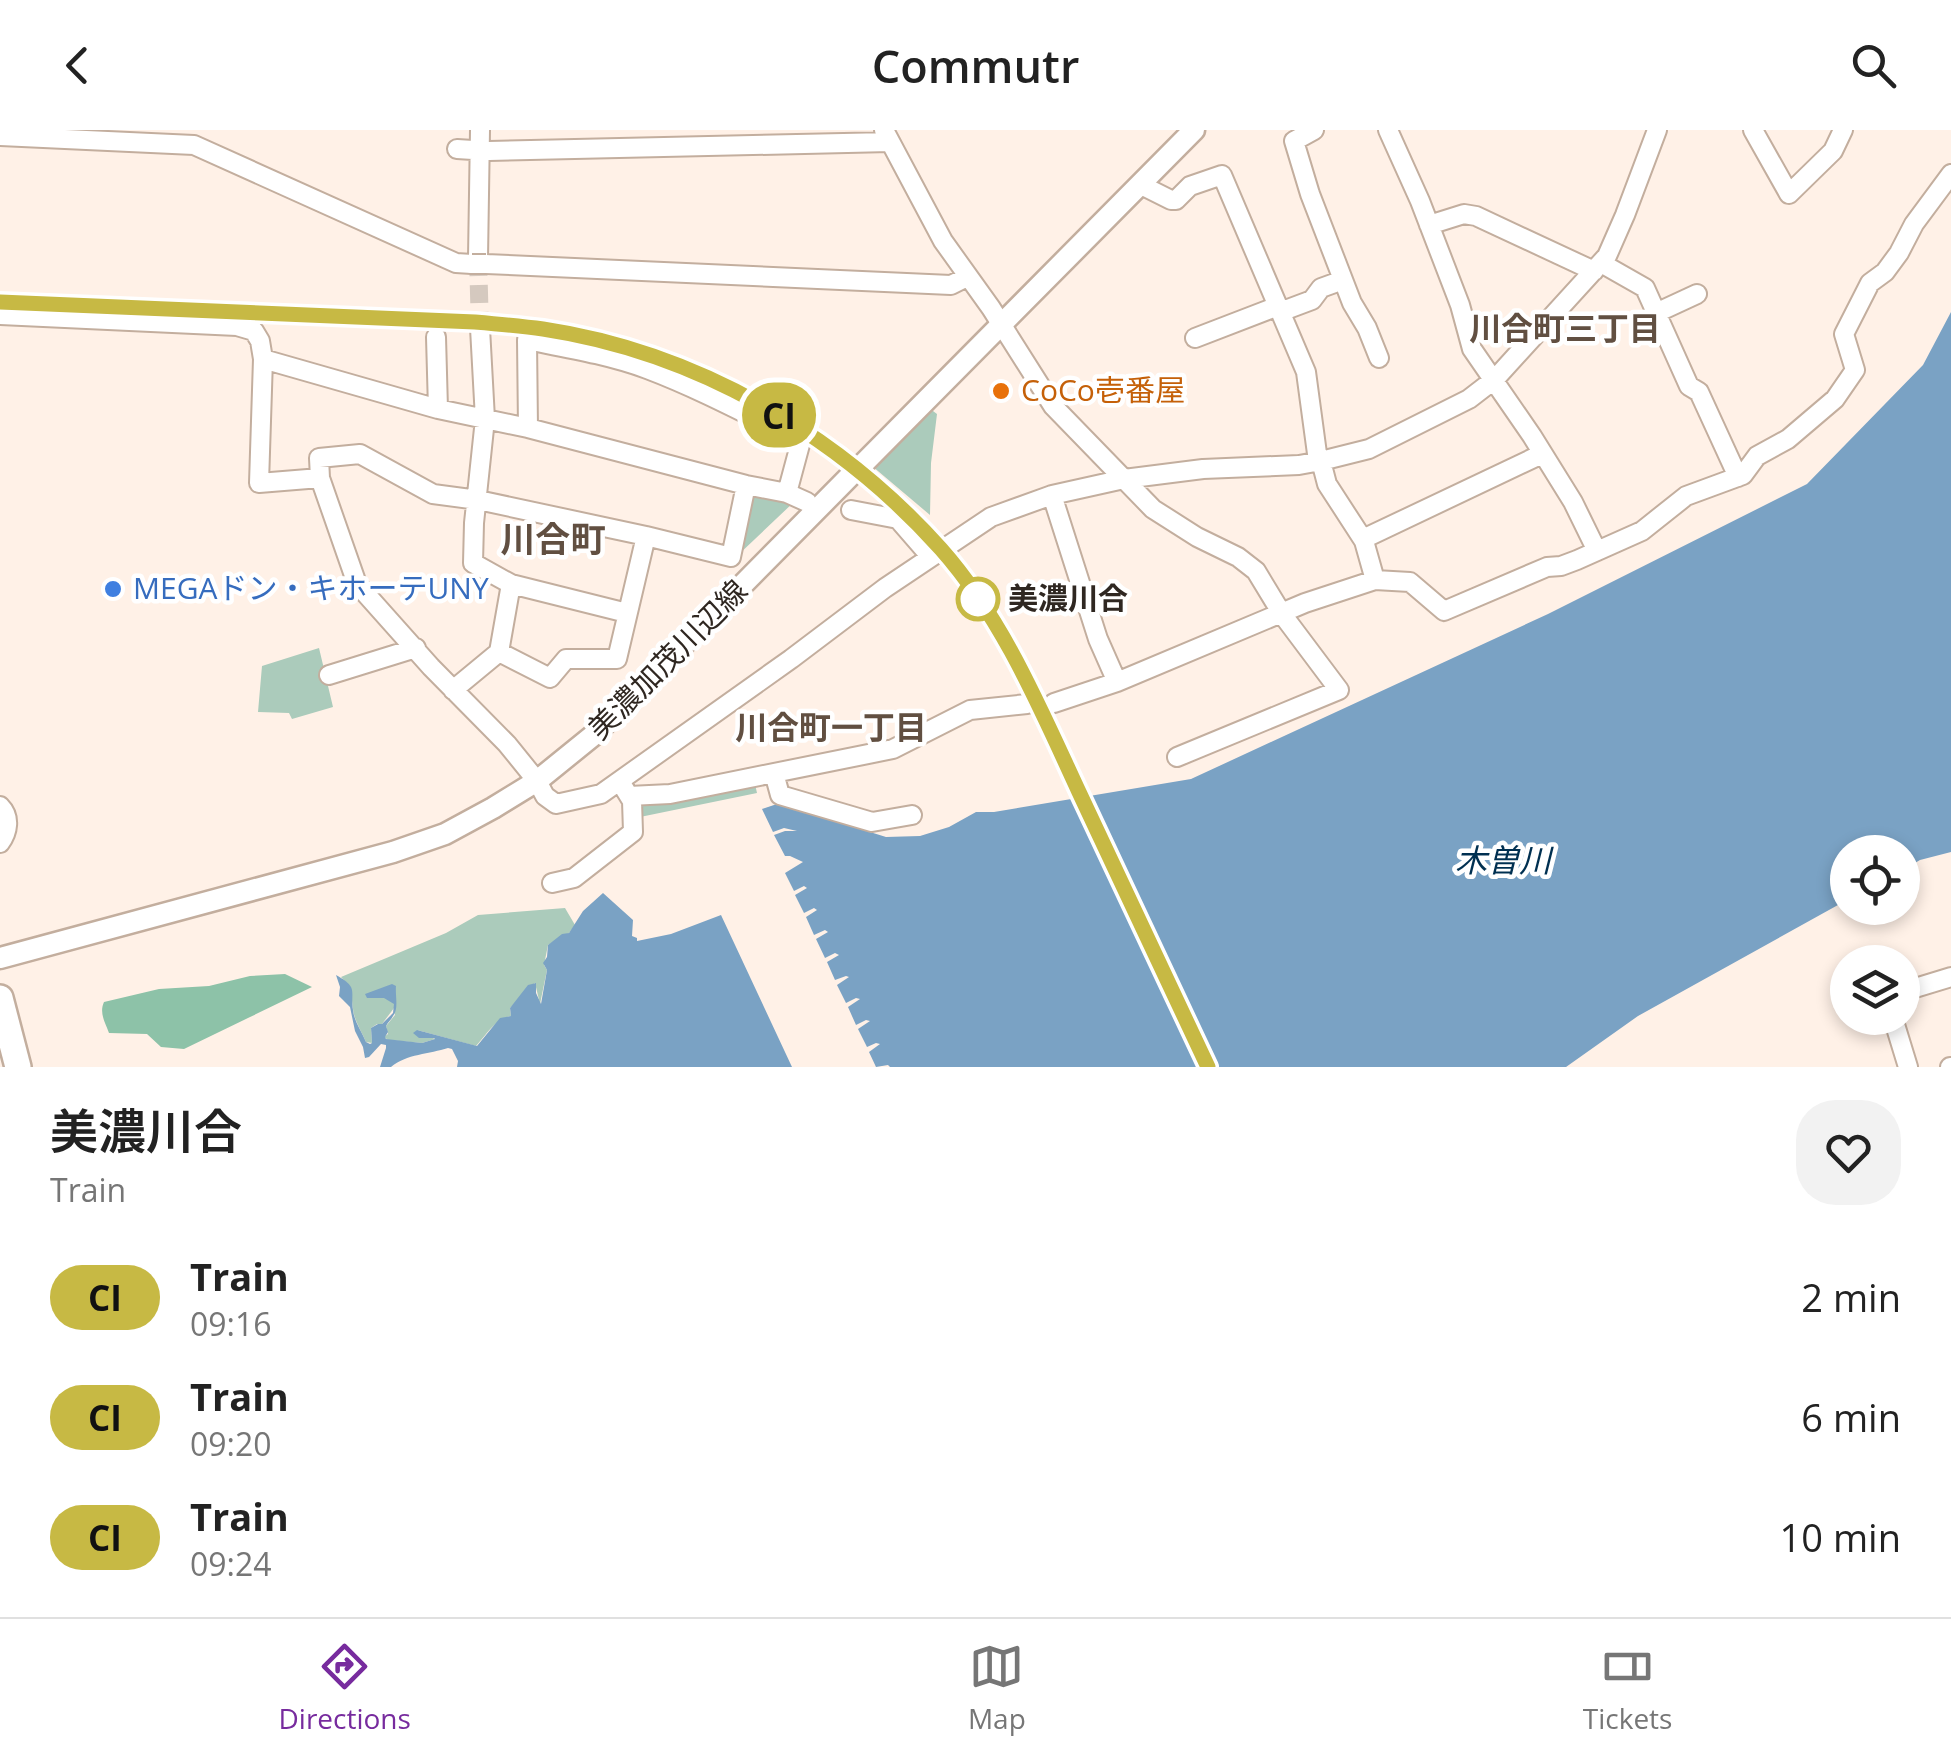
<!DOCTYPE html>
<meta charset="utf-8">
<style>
:root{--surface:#fff;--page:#f2f2f2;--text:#222;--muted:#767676;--line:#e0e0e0;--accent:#772b9e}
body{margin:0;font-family:"Open Sans","Noto Sans JP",sans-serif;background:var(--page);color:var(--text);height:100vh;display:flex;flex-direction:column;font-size:38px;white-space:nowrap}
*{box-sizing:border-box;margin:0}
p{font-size:32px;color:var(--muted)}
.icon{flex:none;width:55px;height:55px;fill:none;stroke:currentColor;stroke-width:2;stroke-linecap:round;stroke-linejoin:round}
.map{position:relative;height:937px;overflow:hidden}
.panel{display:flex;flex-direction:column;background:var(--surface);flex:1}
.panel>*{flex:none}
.badge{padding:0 20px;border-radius:32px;font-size:35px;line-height:65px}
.tools{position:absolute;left:1830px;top:705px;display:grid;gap:20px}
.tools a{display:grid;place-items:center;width:90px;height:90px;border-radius:50%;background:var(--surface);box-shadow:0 5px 15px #0003;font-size:50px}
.map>.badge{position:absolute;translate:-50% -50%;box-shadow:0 0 0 5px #fff}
.round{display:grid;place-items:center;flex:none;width:105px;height:105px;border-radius:40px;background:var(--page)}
.headline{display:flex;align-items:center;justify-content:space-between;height:170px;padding:0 50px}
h1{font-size:48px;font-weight:600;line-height:75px}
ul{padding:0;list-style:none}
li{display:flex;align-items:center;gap:30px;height:120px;padding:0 50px}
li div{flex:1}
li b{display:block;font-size:38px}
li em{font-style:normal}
li .badge{min-width:110px;font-weight:700;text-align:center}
header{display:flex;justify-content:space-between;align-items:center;height:130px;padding:0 50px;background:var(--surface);font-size:45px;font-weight:600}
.dock{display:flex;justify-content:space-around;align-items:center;height:140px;border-top:2px solid var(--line);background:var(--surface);font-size:28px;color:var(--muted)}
.dock a{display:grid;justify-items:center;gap:5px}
.dock .selected{color:var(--accent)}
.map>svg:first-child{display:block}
.green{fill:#abcbbb}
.forest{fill:#8dc2a8}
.water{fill:#7aa2c4}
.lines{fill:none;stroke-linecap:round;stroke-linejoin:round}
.minor-tunnel{stroke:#d5c9bf;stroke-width:18;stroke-dasharray:18 9;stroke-linecap:butt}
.minor-casing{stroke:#c3ae9e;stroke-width:22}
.major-casing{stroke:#c3ae9e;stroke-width:25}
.highway-casing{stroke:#c3ae9e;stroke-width:30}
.minor{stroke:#fff;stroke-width:18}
.major{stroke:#fff;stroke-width:20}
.highway{stroke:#fff;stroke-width:25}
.rail{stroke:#625851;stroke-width:4;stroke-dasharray:5 10;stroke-linecap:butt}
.minor-bridge-casing{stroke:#c3ae9e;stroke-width:22;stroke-linecap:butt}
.major-bridge-casing{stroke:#c3ae9e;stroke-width:25;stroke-linecap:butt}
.minor-bridge{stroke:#fff;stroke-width:18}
.major-bridge{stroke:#fff;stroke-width:20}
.line-casing{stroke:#fff;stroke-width:22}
.line{stroke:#c7b944;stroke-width:15}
.food-dot{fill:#e8710a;stroke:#fff;stroke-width:4}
.shop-dot{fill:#3f7fe0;stroke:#fff;stroke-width:4}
.stop-dot{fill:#fff;stroke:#c7b944;stroke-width:5}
.labels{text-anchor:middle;stroke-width:9;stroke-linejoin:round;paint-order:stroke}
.food-label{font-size:30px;fill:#c56008;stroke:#fff;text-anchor:start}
.shop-label{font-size:30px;fill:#366cbe;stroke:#fff;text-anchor:start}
.stop-label{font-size:30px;font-weight:bold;fill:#2f2721;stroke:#fff;text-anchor:start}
.street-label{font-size:30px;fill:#2f2721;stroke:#fff}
.neighbourhood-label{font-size:32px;font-weight:bold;fill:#614f41;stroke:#fff}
.water-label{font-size:32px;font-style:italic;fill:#003051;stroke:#fff}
.quarter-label{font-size:35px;font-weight:bold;fill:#614f41;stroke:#fff}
</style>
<header><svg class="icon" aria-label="back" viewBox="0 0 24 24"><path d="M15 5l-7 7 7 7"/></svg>Commutr<svg class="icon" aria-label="search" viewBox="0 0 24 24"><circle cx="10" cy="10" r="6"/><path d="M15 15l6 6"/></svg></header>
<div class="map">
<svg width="1951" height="937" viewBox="0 0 1951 937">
<rect width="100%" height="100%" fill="#fff1e7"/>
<path class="green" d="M 929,278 L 937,284 L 931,333 L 930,385 L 872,336 Z
M 752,361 L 795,371 L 737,426 Z
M 319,518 L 333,577 L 292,589 L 289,583 L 258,582 L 262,536 Z
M 755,654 L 757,663 L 640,687 L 635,669 L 666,674 Z
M 565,778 L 575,795 L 569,803 L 548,815 L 544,835 L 547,840 L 540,874 L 535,853 L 510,878 L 511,886 C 496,888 486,905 476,916 L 417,900 L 435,909 L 422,913 L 388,910 L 384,907 L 388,904 L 386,896 L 395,885 L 394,878 L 382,894 L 377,894 L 371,898 L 372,913 L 366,912 C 362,902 354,890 353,879 C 351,864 353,859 341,847 L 446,803 L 478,785 Z"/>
<path class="forest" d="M 285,844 L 312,857 L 184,919 L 161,917 L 147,904 L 109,903 C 105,892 99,883 104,872 L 159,859 L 209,856 L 250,846 Z"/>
<path class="water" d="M 1951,182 L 1951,722 L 1920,730 L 1903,740 L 1902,722 L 1848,722 L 1847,770 L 1638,886 L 1566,937 L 890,937 L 888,935 L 876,937 L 869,922 L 880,914 L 876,913 L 867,917 L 858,899 L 870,891 L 866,890 L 856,895 L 848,877 L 860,869 L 856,868 L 846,873 L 837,855 L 849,847 L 846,846 L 835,850 L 827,832 L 839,825 L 835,823 L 825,828 L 816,809 L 828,802 L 825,800 L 814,805 L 806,787 L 817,780 L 814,778 L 804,783 L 795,765 L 807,758 L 804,756 L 794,761 L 785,743 L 803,732 L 790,726 L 785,726 L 774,705 L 785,701 L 797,701 L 784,698 L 773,702 L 762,679 L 777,674 L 791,673 L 841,693 L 886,707 L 920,706 L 949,697 L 976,682 L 994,682 L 1191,649 L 1548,484 L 1807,354 L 1923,235 Z
M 603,763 L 633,790 L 632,806 L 637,808 L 637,811 L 671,804 L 721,785 L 792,937 L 457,937 L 458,931 L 452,919 L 448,918 C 430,924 406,924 391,937 L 380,937 L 386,918 L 386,915 L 381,914 L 369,927 L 365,928 L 363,917 L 355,901 L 350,877 L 339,866 L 340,857 L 336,845 C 359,858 350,860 353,880 C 354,891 362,902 366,912 L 370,914 L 372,913 L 371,898 L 378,894 L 382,894 L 393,883 L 394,874 L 384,868 L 367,868 L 365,864 L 392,854 L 396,856 C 395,865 399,879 393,886 C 391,890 388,892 386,896 L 388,902 L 385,907 L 386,909 L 422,913 L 435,909 L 434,908 L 419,908 L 413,903 L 417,900 L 477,916 L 500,888 L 511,886 L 510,878 L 528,855 L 536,853 L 536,863 L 541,874 L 547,840 L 543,833 L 547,827 L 548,815 L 562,804 L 569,803 L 583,781 Z"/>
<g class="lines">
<path class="minor-tunnel" d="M 478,128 L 480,198"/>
<g class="minor-casing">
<path id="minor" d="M 884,0 L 943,111 L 991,178 L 1053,276 L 1153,379 L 1197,407 L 1238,427 L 1256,441 L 1282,484 L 1339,560 L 1177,627
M 1314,0 L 1294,11 L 1310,64 L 1352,173 L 1367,198 L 1379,228
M 1388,0 L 1420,71 L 1460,175 L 1472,219 L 1532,306 L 1573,372 L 1597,421
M 1753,0 L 1789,64 L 1833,21 L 1843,0
M 0,6 L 194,15 L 456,133 L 472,134
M 457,19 L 489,21 L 890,12
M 1141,55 L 1171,70 L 1176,70 L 1190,56 L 1222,45 L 1306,242 L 1318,331
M 1429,95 L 1464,84 L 1476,86 L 1594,141
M 478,128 L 480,0
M 1601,133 L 1645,158 L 1689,256 L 1699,262 L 1738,347
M 486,134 L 951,155 L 967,147
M 1656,183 L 1697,164
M 0,185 L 237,196 L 254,201 L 260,211 L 263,229 L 259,353 L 320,348 L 357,454 L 431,537 L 507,614 L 537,651 L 545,666 L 556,674 L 601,664 L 791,529 L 885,458 L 991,387 L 1052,365 L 1124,349 L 1203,339 L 1299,335 L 1321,331 L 1369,319 L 1469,269 L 1495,249 L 1607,126 L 1625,85 L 1657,0
M 436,207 L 438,279
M 1195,208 L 1273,178 L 1288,179 L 1312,170 L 1321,158 L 1343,150
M 263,229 L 438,279 L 528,298 L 746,355 L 787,363 L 807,372
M 528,298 L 527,210 C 567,218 609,225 647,239 C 700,259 750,286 801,311 L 787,363
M 320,348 L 319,328 L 360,324 L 433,364 L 478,370 L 646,406 L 731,427 L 746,355
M 1052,365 L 1098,509 L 1117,552
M 851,380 L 898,389 L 931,427
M 1363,409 L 1542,324
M 1375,450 L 1410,452 L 1444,481 L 1547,437 L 1561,436 L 1577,430 L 1642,401 L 1686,366 L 1743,345 L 1757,326 L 1788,309 L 1835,269 L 1855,240 L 1844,204 L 1870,153 L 1885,142 L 1899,123 L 1914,94 L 1951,44
M 511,454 L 627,483
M 499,522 L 550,548 L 566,529 L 617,529 L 646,406
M 329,545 L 416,518
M 453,560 L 499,522 L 511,454 L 473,433 L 474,393 L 485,289 L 480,198
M 1054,573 L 1117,552 L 1305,473 L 1375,450 L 1364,411 L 1327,354 L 1321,331
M 774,643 L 780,665 L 872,692 L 912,685
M 629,666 L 670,664 L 893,619 L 970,580 L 1027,574
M 0,676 C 11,687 8,702 0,713
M 552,753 L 574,748 L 633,702 L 632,671 L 624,658
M 1902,862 L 1951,847
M 1893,888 L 1908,937
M 1950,937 L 1951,937"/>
</g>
<g class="major-casing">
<path id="major" d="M 863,334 L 1194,0
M 0,828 L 393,722 L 445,704 L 493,678 L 537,651 L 595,604 L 854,342"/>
</g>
<g class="highway-casing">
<path id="highway" d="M 0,868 L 18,937"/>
</g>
<use href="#minor" class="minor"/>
<use href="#major" class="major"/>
<use href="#highway" class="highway"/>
<path class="rail" d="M 0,172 L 475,192 C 498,194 521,196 543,199 C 696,222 838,304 941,419 C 1003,489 1040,578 1079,662 C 1122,754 1165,845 1208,937"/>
<g class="minor-bridge-casing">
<path id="minor-bridge" d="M 472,134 L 486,134"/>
</g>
<g class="major-bridge-casing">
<path id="major-bridge" d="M 854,342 L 863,334"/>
</g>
<use href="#minor-bridge" class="minor-bridge"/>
<use href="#major-bridge" class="major-bridge"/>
</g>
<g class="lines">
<g class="line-casing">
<path id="line" d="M 0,172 L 475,192 C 498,194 521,196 543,199 C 696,222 838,304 941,419 C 1003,489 1040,578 1079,662 C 1122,754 1165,845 1208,937"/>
</g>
<use href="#line" class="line"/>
</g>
<circle class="food-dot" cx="1001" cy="261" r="10"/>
<circle class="shop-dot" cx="113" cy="459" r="10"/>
<circle class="stop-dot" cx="978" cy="469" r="20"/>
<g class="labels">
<g class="food-label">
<text x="1021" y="271">CoCo壱番屋</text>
</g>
<g class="shop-label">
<text x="133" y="469">MEGAドン・キホーテUNY</text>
</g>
<g class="stop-label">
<text x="1008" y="479">美濃川合</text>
</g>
<g class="street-label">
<text transform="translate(668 530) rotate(-45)" y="10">美濃加茂川辺線</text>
</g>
<g class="neighbourhood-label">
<text x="1565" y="210">川合町三丁目</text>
<text x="831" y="609">川合町一丁目</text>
</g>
<g class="water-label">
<text x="1503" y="742">木曽川</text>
</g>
<g class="quarter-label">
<text x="553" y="422">川合町</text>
</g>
</g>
</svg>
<div class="tools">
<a><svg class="icon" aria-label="locate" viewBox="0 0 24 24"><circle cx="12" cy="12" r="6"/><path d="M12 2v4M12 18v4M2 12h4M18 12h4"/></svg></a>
<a><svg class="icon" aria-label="layers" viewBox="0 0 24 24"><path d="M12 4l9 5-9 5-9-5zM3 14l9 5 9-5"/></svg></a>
</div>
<b class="badge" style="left:779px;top:285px;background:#c7b944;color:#111">CI</b>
</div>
<section class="panel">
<div class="headline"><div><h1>美濃川合</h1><p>Train</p></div><a class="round"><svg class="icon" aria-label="heart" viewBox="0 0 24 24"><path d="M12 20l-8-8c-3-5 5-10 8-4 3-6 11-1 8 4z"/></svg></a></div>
<ul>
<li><span class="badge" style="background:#c7b944;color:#111">CI</span><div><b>Train</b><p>09:16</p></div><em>2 min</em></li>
<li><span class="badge" style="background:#c7b944;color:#111">CI</span><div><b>Train</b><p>09:20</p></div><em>6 min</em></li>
<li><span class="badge" style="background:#c7b944;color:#111">CI</span><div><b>Train</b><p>09:24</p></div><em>10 min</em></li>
</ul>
</section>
<nav class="dock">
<a class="selected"><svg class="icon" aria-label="directions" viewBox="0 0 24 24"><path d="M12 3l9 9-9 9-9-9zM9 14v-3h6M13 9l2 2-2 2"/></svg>Directions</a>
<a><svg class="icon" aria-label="map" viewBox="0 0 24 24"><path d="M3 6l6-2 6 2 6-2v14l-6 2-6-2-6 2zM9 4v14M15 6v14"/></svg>Map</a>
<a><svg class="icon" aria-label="tickets" viewBox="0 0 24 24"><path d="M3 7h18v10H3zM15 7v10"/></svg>Tickets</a>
</nav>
